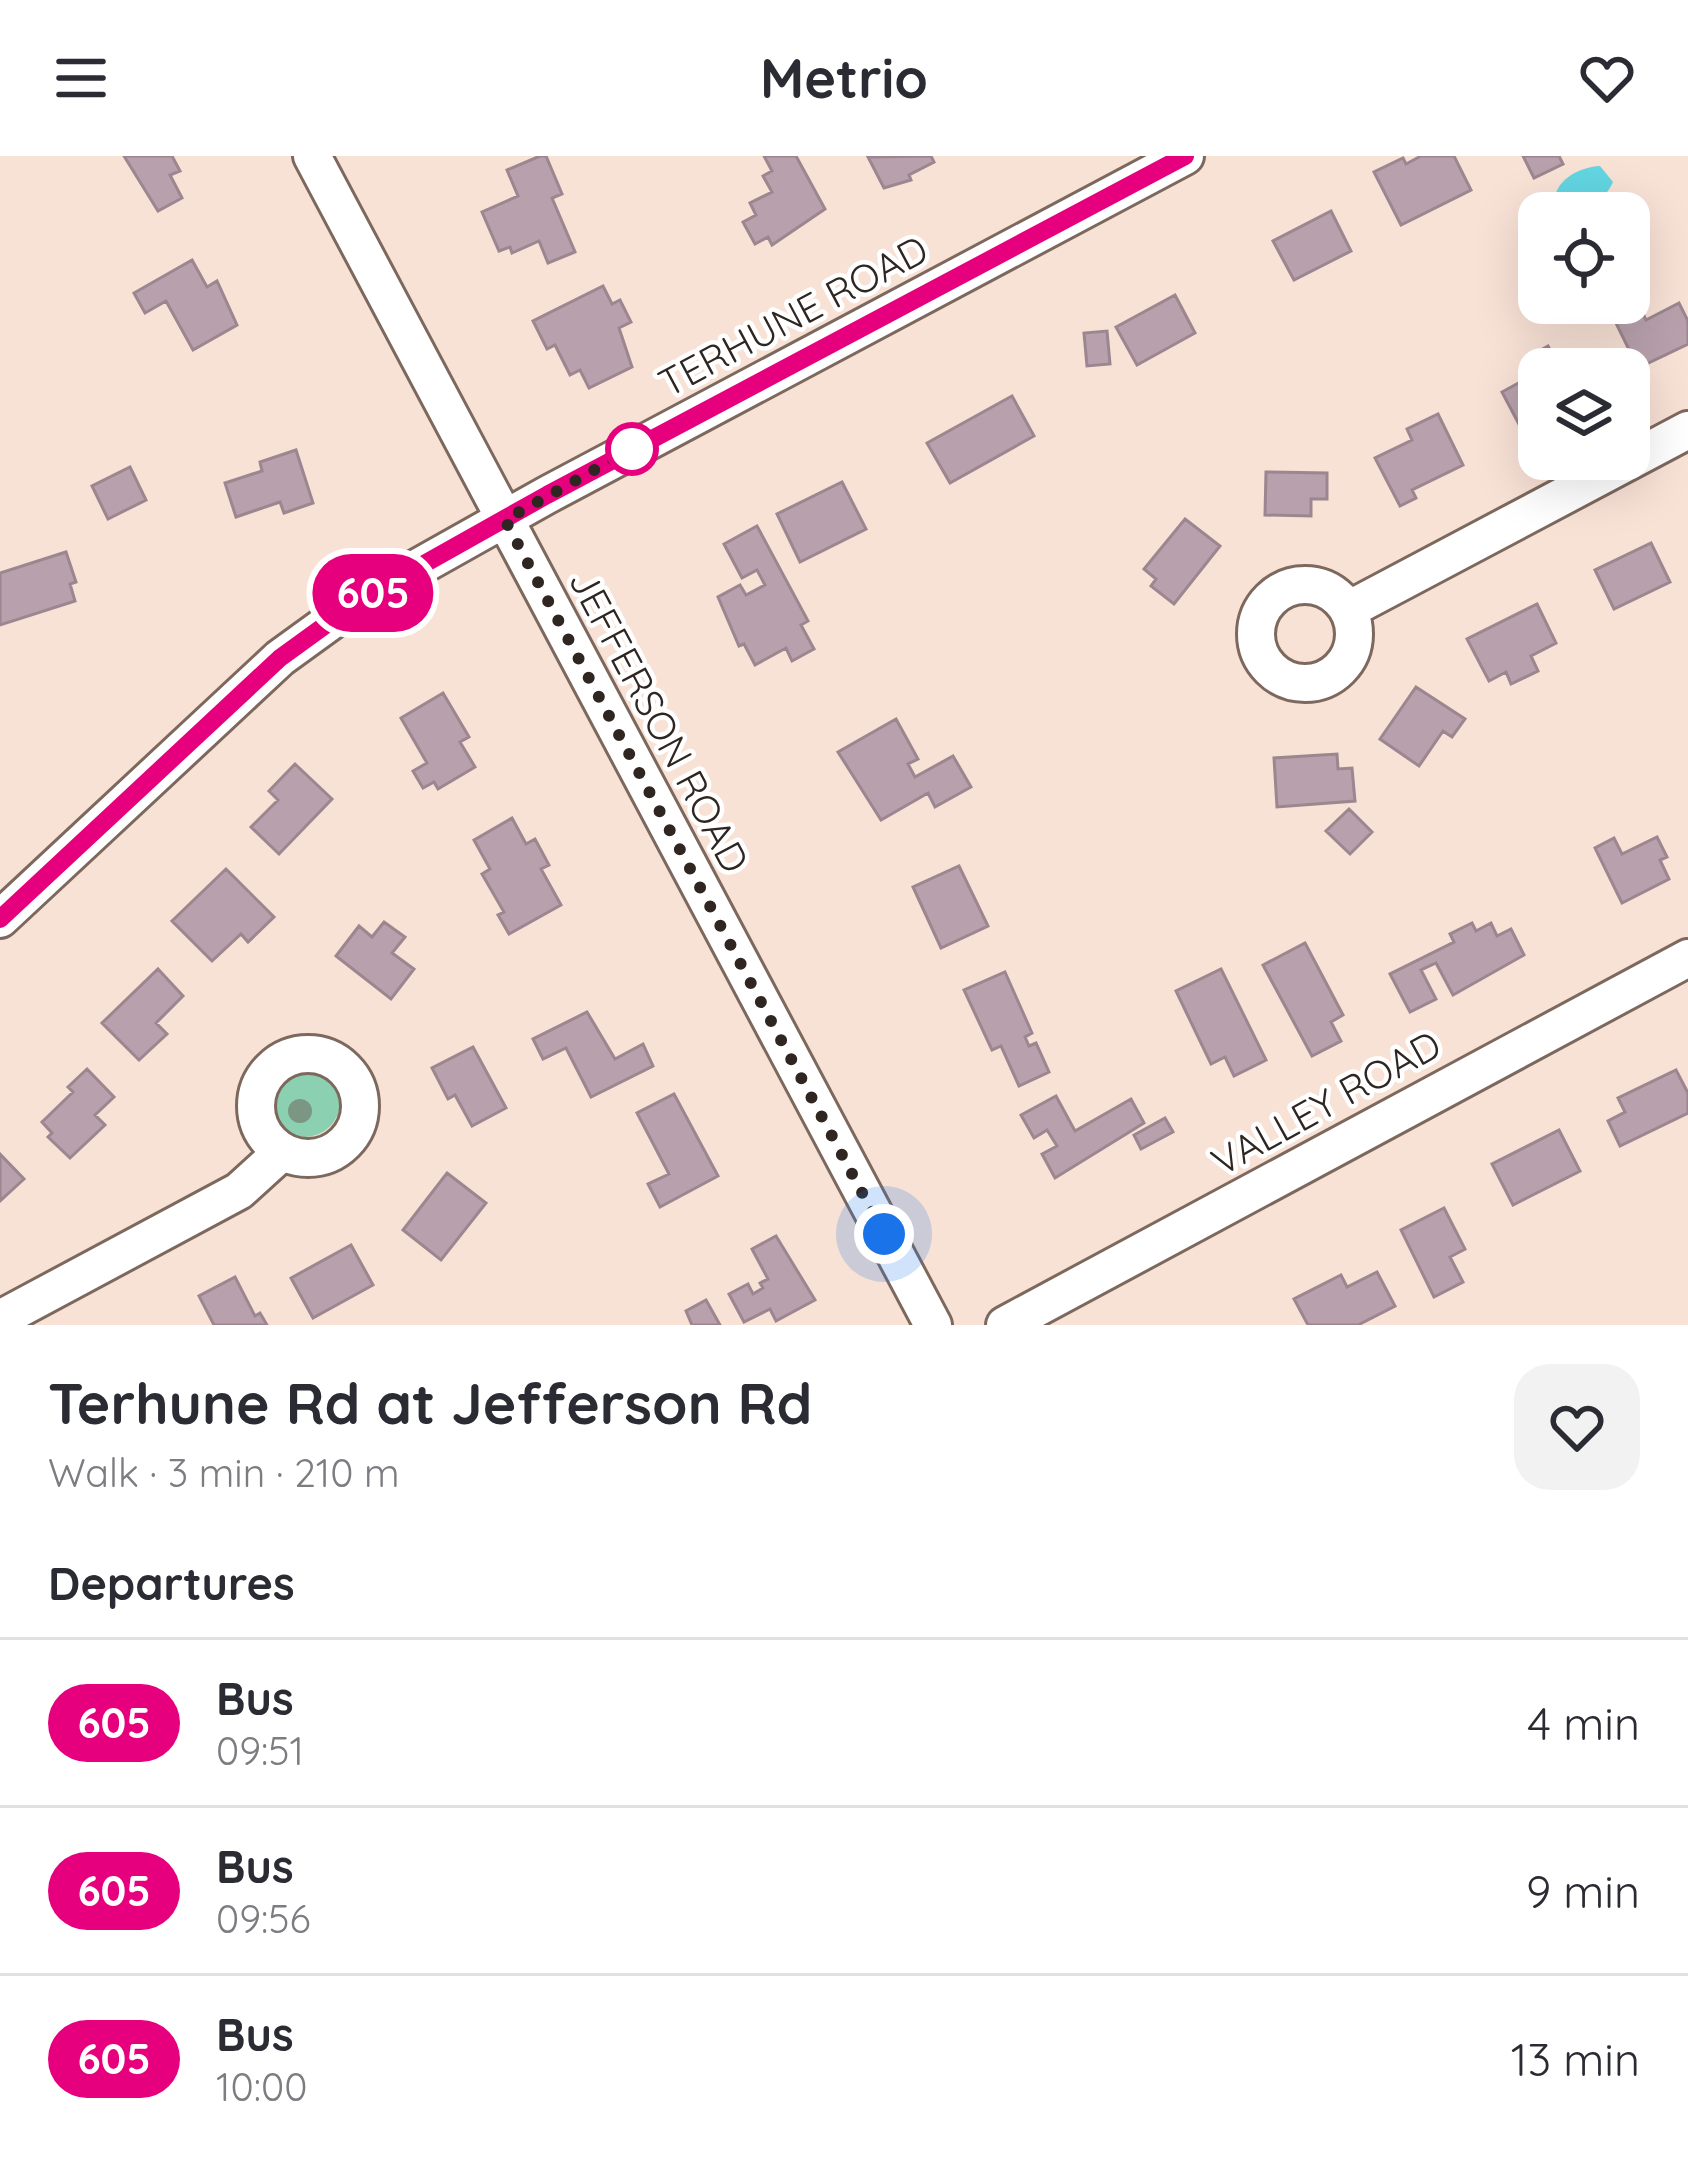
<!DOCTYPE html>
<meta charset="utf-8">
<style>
:root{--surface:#fff;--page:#f2f2f3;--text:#2b2b33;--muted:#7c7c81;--line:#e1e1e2}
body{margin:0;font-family:Quicksand,sans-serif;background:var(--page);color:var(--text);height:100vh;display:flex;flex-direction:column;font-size:45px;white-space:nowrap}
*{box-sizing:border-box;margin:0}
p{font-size:39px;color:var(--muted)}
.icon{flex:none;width:66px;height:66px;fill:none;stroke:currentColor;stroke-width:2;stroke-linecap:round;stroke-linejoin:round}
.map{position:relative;height:1169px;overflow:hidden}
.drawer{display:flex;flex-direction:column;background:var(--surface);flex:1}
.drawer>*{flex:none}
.badge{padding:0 24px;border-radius:39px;font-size:42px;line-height:78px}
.fabs{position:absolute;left:1518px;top:36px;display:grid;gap:24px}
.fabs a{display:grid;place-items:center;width:132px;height:132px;border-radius:24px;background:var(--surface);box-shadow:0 12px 48px #0002;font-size:60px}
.you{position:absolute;width:60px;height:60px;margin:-30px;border:9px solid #fff;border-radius:50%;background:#1a73e8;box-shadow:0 0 0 18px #1a73e833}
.map>.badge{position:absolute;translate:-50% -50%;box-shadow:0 0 0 6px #fff}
h2{padding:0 48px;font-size:45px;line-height:108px}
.round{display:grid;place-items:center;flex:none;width:126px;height:126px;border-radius:36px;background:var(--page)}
.head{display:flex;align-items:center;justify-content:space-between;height:204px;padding:0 48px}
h1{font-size:57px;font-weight:700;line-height:90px}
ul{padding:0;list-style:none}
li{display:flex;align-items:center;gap:36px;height:168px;padding:0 48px;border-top:3px solid var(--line)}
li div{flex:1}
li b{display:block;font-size:45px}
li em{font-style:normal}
li .badge{min-width:132px;font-weight:700;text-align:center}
header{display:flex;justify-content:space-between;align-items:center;height:156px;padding:0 48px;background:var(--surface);font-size:54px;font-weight:700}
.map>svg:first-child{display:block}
.green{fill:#8bd0b0}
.water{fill:#62d6e2}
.building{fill:#b8a1ac;stroke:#9c8690;stroke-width:3}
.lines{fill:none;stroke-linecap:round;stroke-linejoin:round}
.minor-casing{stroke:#7c685d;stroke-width:42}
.minor{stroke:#fff;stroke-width:36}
.tree{fill:#7b9784}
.line-casing{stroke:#fff;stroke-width:27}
.line{stroke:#e6007e;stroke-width:18}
.walk{stroke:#2f2622;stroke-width:12;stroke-dasharray:0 21.6}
.stop-dot{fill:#fff;stroke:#e6007e;stroke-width:6}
.labels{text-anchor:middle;stroke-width:9;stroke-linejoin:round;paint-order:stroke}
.street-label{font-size:39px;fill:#2f2622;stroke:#fff}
</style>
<header><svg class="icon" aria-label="menu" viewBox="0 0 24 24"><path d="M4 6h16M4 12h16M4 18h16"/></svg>Metrio<svg class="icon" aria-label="heart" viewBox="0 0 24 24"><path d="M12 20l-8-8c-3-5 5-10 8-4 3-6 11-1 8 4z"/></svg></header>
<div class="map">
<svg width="1688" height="1169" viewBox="0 0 1688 1169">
<rect width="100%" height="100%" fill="#f8e1d5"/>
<path class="green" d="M270 946a35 35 0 1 1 70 0a35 35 0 1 1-70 0Z"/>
<path class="water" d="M 1600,10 L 1613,26 C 1602,50 1577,63 1554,49 C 1553,25 1578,11 1600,10 Z"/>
<path class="building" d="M 124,0 L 172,0 L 180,15 L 170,19 L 182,42 L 158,55 Z
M 540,0 L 546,0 L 562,38 L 552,42 L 575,96 L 548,107 L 539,85 L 512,97 L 510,91 L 499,95 L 482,56 L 518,40 L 507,14 Z
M 764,0 L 796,0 L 825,53 L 772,89 L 768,81 L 755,88 L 743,66 L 756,59 L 750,47 L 772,36 L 763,20 L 772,15 Z
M 931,0 L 934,6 L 909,19 L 911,24 L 884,32 L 868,1 Z
M 1421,0 L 1454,0 L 1471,34 L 1401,69 L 1374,16 L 1403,2 L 1406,8 Z
M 1523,0 L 1559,0 L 1563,8 L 1534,22 Z
M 1331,55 L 1351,95 L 1294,124 L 1273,85 Z
M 192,104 L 207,131 L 217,125 L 237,169 L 193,194 L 166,145 L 145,157 L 134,137 Z
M 603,130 L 612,148 L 620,144 L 631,166 L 619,172 L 632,211 L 589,232 L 580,214 L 570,219 L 555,189 L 547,193 L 533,165 Z
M 1175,139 L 1195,177 L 1137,209 L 1116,171 Z
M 1637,144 L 1646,164 L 1679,147 L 1688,165 L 1688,188 L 1638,212 L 1611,157 Z
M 1107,175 L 1110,208 L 1087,210 L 1084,177 Z
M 1548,190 L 1560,213 L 1539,213 L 1539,265 L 1522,274 L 1502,236 L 1535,218 L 1526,202 Z
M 1012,240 L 1034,280 L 950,327 L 927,287 Z
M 1438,258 L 1463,309 L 1412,334 L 1416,342 L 1400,350 L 1375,302 L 1412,284 L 1407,273 Z
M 296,294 L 313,347 L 284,357 L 280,346 L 236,361 L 225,327 L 262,315 L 260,306 Z
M 130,311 L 146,344 L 108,363 L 92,330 Z
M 1266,316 L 1327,317 L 1327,343 L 1311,343 L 1311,360 L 1265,359 Z
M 842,326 L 866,373 L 800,406 L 777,358 Z
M 1185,363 L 1220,390 L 1174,448 L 1151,430 L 1156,423 L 1144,413 Z
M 757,370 L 808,465 L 801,469 L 814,493 L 792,505 L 786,492 L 755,509 L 744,488 L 739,490 L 718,441 L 740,429 L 746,439 L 765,429 L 757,414 L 742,422 L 724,388 Z
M 1651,387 L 1670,426 L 1614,453 L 1595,414 Z
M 66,396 L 76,426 L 70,428 L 75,445 L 0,469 L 0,417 Z
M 1537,448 L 1556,487 L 1531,500 L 1538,515 L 1511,528 L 1506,516 L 1489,525 L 1467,483 Z
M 1416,531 L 1465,563 L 1452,581 L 1443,575 L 1419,610 L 1380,583 Z
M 443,537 L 469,581 L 460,586 L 475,611 L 438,633 L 434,626 L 423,632 L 413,615 L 427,607 L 401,562 Z
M 896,563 L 918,603 L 908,608 L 915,621 L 953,600 L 971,631 L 935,651 L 928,637 L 881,664 L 838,596 Z
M 1337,598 L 1338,613 L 1352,612 L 1355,645 L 1277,651 L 1274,602 Z
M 295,608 L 332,643 L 279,698 L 251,671 L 278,644 L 269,635 Z
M 1349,653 L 1372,676 L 1350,698 L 1326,675 Z
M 512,662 L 526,688 L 535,683 L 549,709 L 541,713 L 561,749 L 509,778 L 498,759 L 504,756 L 482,718 L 490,713 L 474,684 Z
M 1657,681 L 1667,701 L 1660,704 L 1669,723 L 1622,747 L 1595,692 L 1614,682 L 1622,698 Z
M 959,710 L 988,770 L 941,792 L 913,731 Z
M 226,713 L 274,761 L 248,786 L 241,778 L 212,805 L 172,765 Z
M 384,766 L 405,781 L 392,797 L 414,813 L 391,843 L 336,800 L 359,770 L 372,781 Z
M 1472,767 L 1476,775 L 1491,767 L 1497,780 L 1511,773 L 1524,799 L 1453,839 L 1436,807 L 1421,814 L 1436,843 L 1410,856 L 1390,818 L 1454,786 L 1450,778 Z
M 1305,787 L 1343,859 L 1331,866 L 1341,885 L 1312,900 L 1263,809 Z
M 158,813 L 183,840 L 156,867 L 167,878 L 139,904 L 102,867 Z
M 1221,813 L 1266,904 L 1234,920 L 1225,901 L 1211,908 L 1176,835 Z
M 1005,816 L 1032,877 L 1025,881 L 1029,890 L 1036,887 L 1049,916 L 1019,930 L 1001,890 L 992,894 L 964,834 Z
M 587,856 L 615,903 L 643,888 L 653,910 L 591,941 L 566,892 L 543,903 L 533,883 Z
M 473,891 L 506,952 L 472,970 L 455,939 L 448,943 L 432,912 Z
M 87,913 L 114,941 L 95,959 L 105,969 L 70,1002 L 48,981 L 52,977 L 42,966 L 73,936 L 68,931 Z
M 1676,914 L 1688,937 L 1688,957 L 1620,990 L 1608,965 L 1625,956 L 1618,942 Z
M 674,938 L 718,1020 L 660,1051 L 648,1028 L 669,1018 L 637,957 Z
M 1056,940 L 1075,975 L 1131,943 L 1144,967 L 1055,1022 L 1042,998 L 1057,990 L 1047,974 L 1034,982 L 1021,959 Z
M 1165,962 L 1173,976 L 1141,993 L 1134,979 Z
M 1559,974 L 1580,1015 L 1513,1049 L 1492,1008 Z
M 0,998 L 24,1023 L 0,1045 Z
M 447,1017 L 486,1047 L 441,1104 L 403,1074 Z
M 1444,1052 L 1465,1093 L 1450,1101 L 1463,1126 L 1434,1141 L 1401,1074 Z
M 776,1080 L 815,1144 L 776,1165 L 770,1153 L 744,1166 L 729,1138 L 748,1128 L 753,1138 L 763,1132 L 760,1127 L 768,1123 L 752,1093 Z
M 351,1089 L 373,1129 L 313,1162 L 291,1122 Z
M 1377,1116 L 1395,1150 L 1358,1169 L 1308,1169 L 1294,1143 L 1341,1119 L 1347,1131 Z
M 235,1121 L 255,1160 L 260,1157 L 267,1169 L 214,1169 L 199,1140 Z
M 706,1144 L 720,1169 L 692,1169 L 686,1155 Z"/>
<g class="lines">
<g class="minor-casing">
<path id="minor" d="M 312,0 L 933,1169
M1256 478a49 49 0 1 1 98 0a49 49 0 1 1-98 0Z
M 1348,454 L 1688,274
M 0,763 L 280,502 L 360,444 L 547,339 L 1185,0
M256 950a52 52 0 1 1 104 0a52 52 0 1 1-104 0Z
M 0,1163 L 239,1035 L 282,996
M 1005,1169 L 1688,802"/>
</g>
<use href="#minor" class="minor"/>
</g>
<circle class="tree" cx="300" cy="955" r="12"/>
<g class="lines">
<g class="line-casing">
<path id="line" d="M 0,763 L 280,502 L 360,444 L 547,339 L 1185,0"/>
</g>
<use href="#line" class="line"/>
<path class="walk" d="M 632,293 L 505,364 L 884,1078"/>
</g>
<circle class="stop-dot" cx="632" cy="293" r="24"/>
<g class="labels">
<g class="street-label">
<text transform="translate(793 160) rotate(-28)" y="14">TERHUNE ROAD</text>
<text transform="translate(659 565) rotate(62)" y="14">JEFFERSON ROAD</text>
<text transform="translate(1326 947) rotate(-29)" y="14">VALLEY ROAD</text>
</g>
</g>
</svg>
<div class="fabs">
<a><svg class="icon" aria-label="locate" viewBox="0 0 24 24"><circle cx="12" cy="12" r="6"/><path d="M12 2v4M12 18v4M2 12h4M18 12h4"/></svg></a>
<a><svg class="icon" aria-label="layers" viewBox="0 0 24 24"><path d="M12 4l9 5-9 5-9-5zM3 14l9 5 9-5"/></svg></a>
</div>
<div class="you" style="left:884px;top:1078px"></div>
<b class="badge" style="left:373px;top:437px;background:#e6007e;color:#fff">605</b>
</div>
<section class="drawer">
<div class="head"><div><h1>Terhune Rd at Jefferson Rd</h1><p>Walk · 3 min · 210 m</p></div><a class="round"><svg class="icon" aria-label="heart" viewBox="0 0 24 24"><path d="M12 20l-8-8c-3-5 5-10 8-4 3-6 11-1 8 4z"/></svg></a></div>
<h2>Departures</h2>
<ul>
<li><span class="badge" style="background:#e6007e;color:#fff">605</span><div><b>Bus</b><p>09:51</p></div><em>4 min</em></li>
<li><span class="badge" style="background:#e6007e;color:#fff">605</span><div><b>Bus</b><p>09:56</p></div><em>9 min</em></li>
<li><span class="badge" style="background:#e6007e;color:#fff">605</span><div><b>Bus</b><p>10:00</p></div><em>13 min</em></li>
</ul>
</section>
